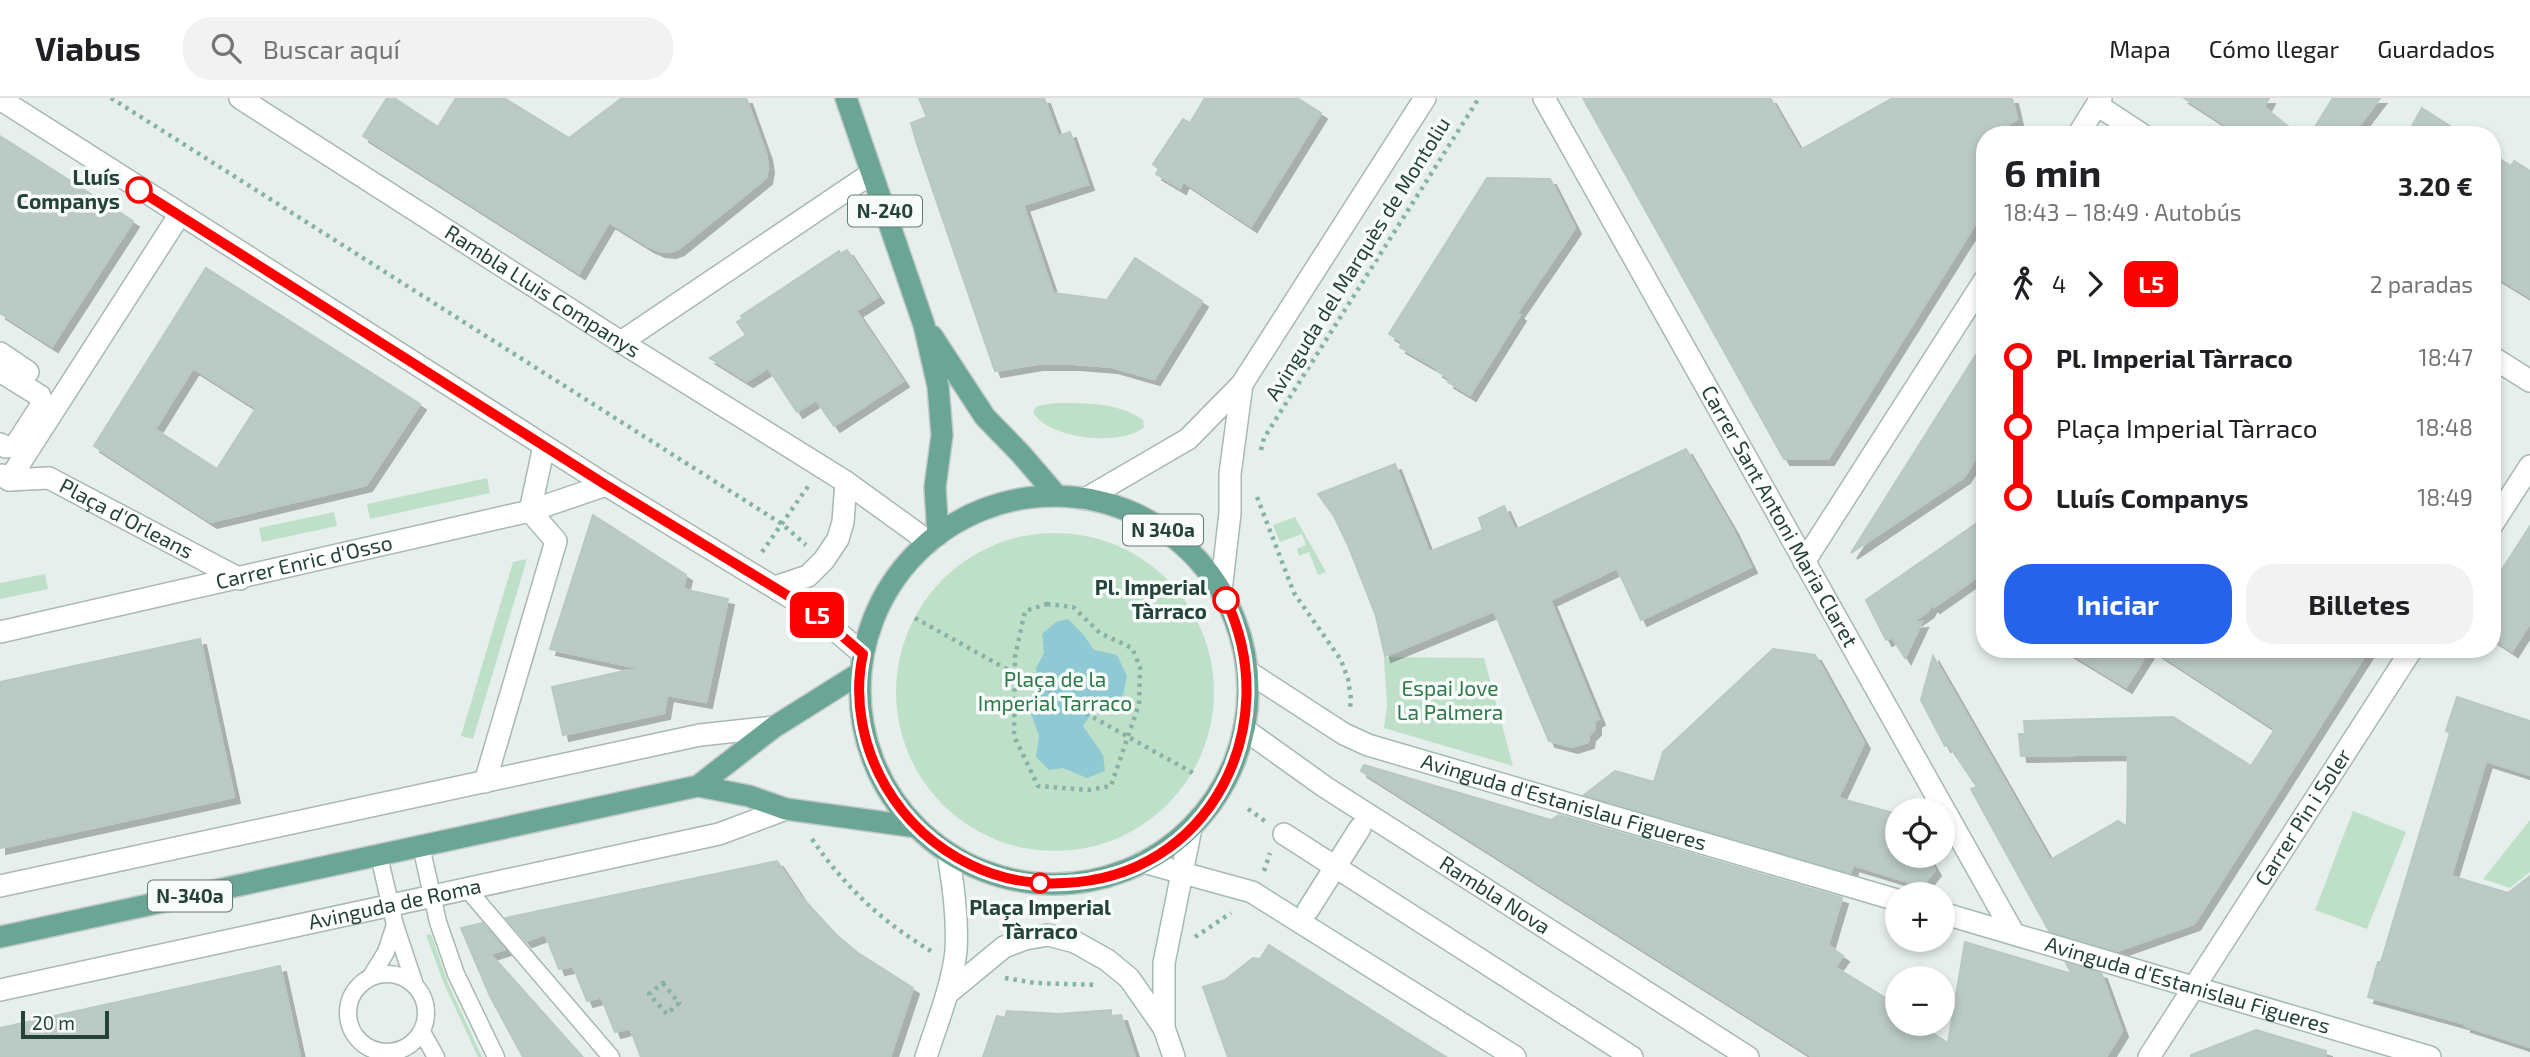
<!DOCTYPE html>
<html lang="es">
<meta charset="utf-8">
<style>
:root{--surface:#fff;--page:#f2f2f2;--text:#202124;--muted:#757577;--line:#e0e0e0;--accent:#2563eb}
body{margin:0;font-family:"Exo 2",sans-serif;background:var(--page);color:var(--text);height:100vh;display:flex;flex-direction:column;font-size:26px;white-space:nowrap}
*{box-sizing:border-box;margin:0}
p{font-size:23px;color:var(--muted)}
.icon{flex:none;width:38px;height:38px;fill:none;stroke:currentColor;stroke-width:2;stroke-linecap:round;stroke-linejoin:round}
.map{position:relative;flex:1;overflow:hidden}
.side{position:absolute;left:1976px;top:28px;width:525px;height:532px;display:flex;flex-direction:column;background:var(--surface);border-radius:28px;box-shadow:0 4px 10px #0003}
.side>*{flex:none}
.badge{padding:0 14px;border-radius:10px;font-size:24px;line-height:46px}
.buttons{position:absolute;left:1885px;top:700px;display:grid;gap:14px}
.buttons a{display:grid;place-items:center;width:70px;height:70px;border-radius:50%;background:var(--surface);box-shadow:0 4px 10px #0003;font-size:35px}
.scale{position:absolute;left:21px;bottom:18px;width:88px;box-sizing:border-box;padding-left:7px;border:4px solid #24423a;border-top:0;font-size:19px;line-height:24px;white-space:nowrap;color:#24423a;-webkit-text-stroke:5px #f7fbf9;paint-order:stroke}
.map>.badge{position:absolute;translate:-50% -50%;box-shadow:0 0 0 4px #fff}
.legs{display:flex;align-items:center;gap:10px;height:77px;padding:0 28px;font-size:23px}
.legs p{margin-inline-start:auto}
.overview{display:flex;align-items:center;justify-content:space-between;height:119px;padding:0 28px}
h1{font-size:38px;font-weight:700;line-height:52px}
.primary-button{display:flex;gap:14px;margin-top:auto;padding:14px 28px}
.primary-button a{flex:1;height:80px;border-radius:28px;background:var(--accent);color:#fff;font-size:28px;font-weight:700;line-height:80px;text-align:center}
.primary-button a+a{background:var(--page);color:var(--text)}
ul{padding:0 28px;list-style:none}
li{display:flex;align-items:center;gap:24px;height:70px;font-size:26px}
li i{display:grid;place-items:center;width:10px;height:100%;margin:0 9px;background:currentColor}
li i::after{content:'';width:18px;height:18px;margin:-9px;border:5px solid;border-radius:50%;background:var(--surface)}
li p{margin-inline-start:auto}
li:first-child i{background:linear-gradient(#0000 50%,currentColor 0)}
li:last-child i{background:linear-gradient(currentColor 50%,#0000 0)}
header{display:flex;align-items:center;gap:42px;box-sizing:border-box;height:98px;padding:0 35px;background:var(--surface);border-bottom:2px solid var(--line)}
header strong{font-size:33px}
nav{display:flex;gap:38px;margin-inline-start:auto;font-size:24px}
.search{width:490px;height:63px;background:var(--page);display:flex;align-items:center;gap:18px;box-sizing:border-box;padding:0 24px;border-radius:28px;color:var(--muted);font-size:26px}
.map>svg:first-child{display:block}
.green{fill:#bfe0c8}
.water{fill:#8ec9d4}
.building{fill:#bbcac4;stroke:#b8c9c2;stroke-width:2;fill-rule:evenodd;filter:url(#shadow)}
.lines{fill:none;stroke-linecap:round;stroke-linejoin:round}
.lane-casing{stroke:#a8b8b2;stroke-width:19}
.street-casing{stroke:#a8b8b2;stroke-width:24}
.secondary-casing{stroke:#a4bbb3;stroke-width:24}
.primary-casing{stroke:#c2cac8;stroke-width:24}
.path{stroke:#86b3a5;stroke-width:4.5;stroke-dasharray:3.5 5;stroke-linecap:butt}
.lane{stroke:#fff;stroke-width:16}
.street{stroke:#fff;stroke-width:21}
.secondary{stroke:#fff;stroke-width:21}
.primary{stroke:#6aa596;stroke-width:21}
.line-1-casing{stroke:#fff;stroke-width:16}
.line-1{stroke:#f00;stroke-width:10}
.stop-1-dot{fill:#fff;stroke:#f00;stroke-width:3.5}
.labels{text-anchor:middle;stroke-width:7;stroke-linejoin:round;paint-order:stroke}
.shield{fill:#f7fbf9;stroke:#637a73;stroke-width:2}
.shield-label{font-size:19px;font-weight:bold;fill:#24423a}
.stop-label{font-size:21px;font-weight:bold;fill:#24423a;stroke:#f7fbf9;text-anchor:end}
.street-label{font-size:21px;fill:#24423a;stroke:#f7fbf9}
.park-label{font-size:21px;fill:#2d7a4b;stroke:#f7fbf9}
</style>
<header>
<strong>Viabus</strong>
<div class="search"><svg class="icon" aria-label="search" viewBox="0 0 24 24"><circle cx="10" cy="10" r="6"/><path d="M15 15l6 6"/></svg>Buscar aquí</div>
<nav><a>Mapa</a><a>Cómo llegar</a><a>Guardados</a></nav>
</header>
<div class="map">
<svg width="2530" height="959" viewBox="0 0 2530 959">
<defs>
<filter id="shadow"><feDropShadow dx="6" dy="6" stdDeviation="0" flood-color="#0004"/></filter>
</defs>
<rect width="100%" height="100%" fill="#e6efeb"/>
<path class="green" d="M 1055,305 C 1083,305 1119,304 1143,322 L 1144,329 C 1122,349 1047,341 1033,314 L 1037,308 Z
M 487,380 L 490,395 L 370,421 L 367,406 Z
M 334,414 L 337,428 L 262,444 L 259,430 Z
M 1295,419 L 1326,474 L 1318,477 L 1309,454 L 1299,458 L 1297,451 L 1306,447 L 1302,436 L 1280,444 L 1273,427 Z
M896 594a159 159 0 1 1 318 0a159 159 0 1 1-318 0Z
M 527,461 L 473,641 L 461,638 L 513,464 Z
M 45,476 L 48,491 L 0,501 L 0,485 Z
M 1384,559 L 1484,560 L 1513,668 L 1384,630 L 1387,607 Z
M 2353,713 L 2406,734 L 2367,831 L 2315,812 Z
M 2530,722 L 2530,774 L 2510,790 L 2483,781 Z
M 431,836 L 448,885 L 482,959 L 478,959 L 444,886 L 426,837 Z"/>
<path class="water" d="M 1068,521 L 1083,536 L 1094,552 L 1117,557 L 1127,578 L 1123,597 L 1094,612 L 1083,628 L 1103,657 L 1105,673 L 1087,680 L 1063,670 L 1049,672 L 1036,659 L 1039,638 L 1027,604 L 1038,591 L 1036,570 L 1044,555 L 1042,536 L 1056,524 Z"/>
<path class="building" d="M 387,0 L 394,0 L 438,29 L 456,0 L 504,0 L 569,40 L 622,0 L 746,0 L 766,56 L 768,69 L 766,80 L 678,151 L 670,154 L 659,153 L 648,148 L 609,124 L 579,175 L 363,38 Z
M 919,0 L 1044,0 L 1058,38 L 1070,34 L 1088,86 L 1023,107 L 1053,195 L 1107,202 L 1135,160 L 1202,203 L 1154,281 L 1112,269 L 1074,266 L 1037,266 L 995,273 L 917,46 L 911,25 L 927,19 Z
M 1205,0 L 1297,0 L 1321,15 L 1251,128 L 1183,83 L 1180,90 L 1156,76 L 1159,71 L 1153,66 L 1183,21 L 1190,25 Z
M 1583,0 L 1770,0 L 1800,52 L 1893,0 L 2012,0 L 2017,21 L 1992,37 L 1984,37 L 1984,112 L 1828,361 L 1784,361 Z
M 2184,0 L 2269,0 L 2264,9 L 2299,37 L 2241,37 Z
M 2333,0 L 2380,0 L 2352,37 L 2310,37 Z
M 2422,10 L 2464,37 L 2407,37 Z
M 0,38 L 133,123 L 52,248 L 0,215 Z
M 2492,56 L 2511,68 L 2514,63 L 2530,73 L 2530,199 L 2492,176 Z
M 1487,80 L 1550,81 L 1575,130 L 1517,215 L 1520,217 L 1470,297 L 1448,284 L 1450,281 L 1437,273 L 1438,271 L 1400,249 L 1402,244 L 1389,236 Z
M 847,152 L 878,199 L 856,213 L 903,283 L 834,328 L 816,302 L 797,314 L 768,270 L 747,283 L 710,260 L 746,237 L 737,224 L 743,220 L 741,218 L 839,153 L 840,156 Z
M 206,170 L 420,306 L 366,387 L 211,424 L 94,348 ZM 193,270 L 256,310 L 217,371 L 155,331 Z
M 1984,244 L 1984,347 L 1964,379 L 1851,455 Z
M 1686,351 L 1732,430 L 1751,469 L 1641,522 L 1617,470 L 1550,502 L 1599,621 L 1595,623 L 1595,631 L 1589,637 L 1588,644 L 1572,649 L 1549,643 L 1494,513 L 1385,558 L 1376,518 L 1348,447 L 1334,418 L 1318,396 L 1395,366 L 1429,454 L 1483,432 L 1479,420 L 1504,408 L 1515,432 Z
M 593,417 L 686,477 L 683,491 L 728,501 L 706,604 L 667,597 L 664,615 L 563,637 L 552,589 L 638,570 L 550,551 Z
M 1976,426 L 1984,438 L 1984,474 L 1934,509 L 1931,507 L 1928,513 L 1911,525 L 1922,524 L 1905,560 L 1892,539 L 1886,542 L 1866,502 Z
M 2530,428 L 2530,525 L 2512,553 L 2492,540 L 2492,487 Z
M 200,541 L 234,699 L 0,750 L 0,584 Z
M 1773,551 L 1815,557 L 1864,645 L 1838,700 L 1897,716 L 1897,758 L 1927,758 L 1935,772 L 1922,788 L 1853,767 L 1850,775 L 1584,697 L 1615,673 L 1654,684 L 1663,654 Z
M 2064,551 L 2150,551 L 2126,589 Z
M 2152,551 L 2369,551 L 2194,826 L 2117,853 L 2049,833 L 1971,691 L 1977,689 L 1948,646 L 1945,648 L 1921,602 L 1933,558 L 2050,762 L 2118,723 L 2127,729 L 2128,656 L 2021,658 L 2019,636 L 2025,636 L 2024,623 L 2173,619 L 2251,668 L 2275,631 Z
M 2457,599 L 2530,623 L 2530,677 L 2486,663 L 2451,778 L 2508,795 L 2530,778 L 2530,949 L 2465,928 L 2466,926 L 2368,899 L 2378,864 L 2381,864 L 2450,635 L 2446,633 Z
M 1364,667 L 1551,722 L 1559,717 L 1842,800 L 1828,847 L 1843,858 L 1835,869 L 1897,907 L 1897,926 L 1918,926 L 1948,945 L 1965,844 L 2072,876 L 2066,865 L 2101,875 L 2122,933 L 2106,959 L 1813,959 L 1361,673 Z
M 777,763 L 801,799 L 835,836 L 858,855 L 913,890 L 890,959 L 641,959 L 630,930 L 615,934 L 601,899 L 587,903 L 573,868 L 559,871 L 545,836 L 526,843 L 506,820 Z
M 482,825 L 505,851 L 490,856 L 582,959 L 523,959 L 490,898 L 461,830 Z
M 1269,847 L 1406,934 L 1446,959 L 1228,959 L 1203,889 L 1225,882 L 1253,860 L 1260,861 Z
M 280,868 L 300,959 L 0,959 L 0,930 Z
M 1111,912 L 1111,918 L 1121,917 L 1135,959 L 983,959 L 997,918 L 1005,920 L 1007,913 L 1058,916 Z
M 2256,932 L 2326,953 L 2325,959 L 2191,959 L 2191,957 Z"/>
<g class="lines">
<g class="lane-casing">
<path id="lane" d="M 421,748 L 438,824 L 456,876 L 496,959
M 379,758 L 395,827 L 415,887
M 468,792 L 611,959
M348 915a39 39 0 1 1 78 0a39 39 0 1 1-78 0Z
M 370,880 L 386,854 L 395,827
M 422,934 L 436,959"/>
</g>
<g class="street-casing">
<g id="street">
<path id="s1" d="M 240,0 L 621,244 L 846,384 L 929,444"/>
<path id="s2" d="M 1544,0 L 2014,836"/>
<path d="M 0,1 L 606,387 L 813,513 L 863,556"/>
<path d="M 2097,7 L 2143,37"/>
<path d="M 2078,37 L 2101,0"/>
<path d="M 621,244 L 872,75"/>
<path d="M 0,255 L 28,274"/>
<path d="M 2492,259 L 2530,283"/>
<path d="M 0,273 L 40,298 L 41,308 L 15,348 L 6,349 L 0,346"/>
<path id="s3" d="M 2,377 L 9,382 L 49,380 L 240,481"/>
<path d="M 9,382 L 180,116"/>
<path d="M 1085,401 L 1188,341 L 1242,286 L 1425,0"/>
<path d="M 530,413 L 544,348"/>
<path d="M 2492,427 L 2530,368"/>
<path d="M 1804,464 L 1984,183"/>
<path d="M 775,489 L 808,478 L 824,462 L 838,441 L 843,424 L 846,384"/>
<path d="M 1221,493 L 1230,415 L 1230,376 L 1242,286"/>
<path id="s4" d="M 0,534 L 530,413 L 606,387"/>
<path id="s5" d="M 1244,631 L 1325,689 L 1748,959"/>
<path d="M 485,684 L 556,443 L 530,413"/>
<path d="M 1284,736 L 1632,959"/>
<path d="M 0,788 L 700,637 L 774,629"/>
<path d="M 1308,812 L 1360,730"/>
<path id="s6" d="M 0,892 L 719,736 L 786,711"/>
<path id="s7" d="M 2149,959 L 2412,551"/>
</g>
</g>
<g class="secondary-casing">
<g id="secondary">
<path id="s8" d="M 1247,573 L 1344,636 L 1368,647 L 1897,802"/>
<path d="M 1143,764 L 1252,794 L 1515,959"/>
<path id="s9" d="M 1942,815 L 2430,959"/>
<path d="M 947,896 L 1004,849 L 1025,841 L 1048,837 L 1075,844 L 1107,862 L 1129,880 L 1164,930"/>
<path d="M 926,959 C 937,925 952,889 956,853 C 958,820 953,787 948,755"/>
<path d="M 1174,959 L 1164,930 L 1164,865 L 1191,730"/>
</g>
</g>
<g class="primary-casing">
<path id="primary" d="M 846,0 L 924,227 L 938,288 L 942,337 L 935,389 L 938,437
M 932,238 L 985,319 L 1021,356 L 1057,398
M860 592a194 194 0 1 1 388 0a194 194 0 1 1-388 0Z
M 698,688 L 774,629 L 860,575
M 0,839 L 698,688 L 749,698 L 786,711 L 917,729"/>
</g>
<path class="path" d="M 111,0 L 782,426 L 806,447
M 1261,352 L 1264,340 L 1479,0
M 1257,399 L 1294,495 L 1341,562 L 1348,581 L 1351,601 L 1350,611
M 762,454 L 809,387
M 1047,506 L 1073,509 L 1100,535 L 1132,550 L 1140,569 L 1139,606 L 1111,688 L 1088,692 L 1038,688 L 1014,638 L 1015,559 L 1025,513 Z
M 915,520 L 1193,675
M 1248,711 L 1265,723
M 812,741 C 844,788 882,824 931,853
M 1264,773 L 1270,755
M 1195,839 L 1231,815
M 1005,880 L 1035,885 L 1098,887
M 663,885 L 679,905 L 667,916 L 649,896 Z"/>
<use href="#lane" class="lane"/>
<use href="#street" class="street"/>
<use href="#secondary" class="secondary"/>
<use href="#primary" class="primary"/>
</g>
<g class="lines">
<g class="line-1-casing">
<path id="line-1" d="M 139,92 L 606,387 L 813,513 L 863,556 C 853,601 863,650 886,689 C 906,723 936,750 971,767 C 1000,781 1032,787 1064,785 C 1209,780 1286,629 1226,502"/>
</g>
<use href="#line-1" class="line-1"/>
</g>
<g class="stop-1-dot">
<circle cx="139" cy="92" r="12"/>
<circle cx="1226" cy="502" r="12"/>
<circle cx="1040" cy="785" r="9"/>
</g>
<g class="labels">
<g class="shield">
<rect x="848" y="97.5" width="74" height="31" rx="5"/>
<rect x="1123" y="416.5" width="80" height="31" rx="5"/>
<rect x="148" y="782.5" width="84" height="31" rx="5"/>
</g>
<g class="shield-label">
<text x="885" y="120">N-240</text>
<text x="1163" y="439">N 340a</text>
<text x="190" y="805">N-340a</text>
</g>
<g class="stop-label">
<text x="120" y="87">Lluís<tspan x="120" dy="24">Companys</tspan></text>
<text x="1207" y="497">Pl. Imperial<tspan x="1207" dy="24">Tàrraco</tspan></text>
<text x="1040" y="817" text-anchor="middle">Plaça Imperial<tspan x="1040" dy="24">Tàrraco</tspan></text>
</g>
<g class="street-label">
<text transform="translate(1358 161) rotate(-58)" y="7">Avinguda del Marquès de Montoliu</text>
<text dy="7" stroke="none"><textPath href="#s1" startOffset="359">Rambla Lluis Companys</textPath></text>
<text dy="7" stroke="none"><textPath href="#s2" startOffset="480">Carrer Sant Antoni Maria Claret</textPath></text>
<text dy="7" stroke="none"><textPath href="#s3" startOffset="136">Plaça d'Orleans</textPath></text>
<text dy="7" stroke="none"><textPath href="#s4" startOffset="312">Carrer Enric d'Osso</textPath></text>
<text dy="7" stroke="none"><textPath href="#s8" startOffset="346">Avinguda d'Estanislau Figueres</textPath></text>
<text dy="7" stroke="none"><textPath href="#s7" startOffset="285">Carrer Pin i Soler</textPath></text>
<text dy="7" stroke="none"><textPath href="#s5" startOffset="301">Rambla Nova</textPath></text>
<text dy="7" stroke="none"><textPath href="#s6" startOffset="404">Avinguda de Roma</textPath></text>
<text dy="7" stroke="none"><textPath href="#s9" startOffset="256">Avinguda d'Estanislau Figueres</textPath></text>
</g>
<g class="park-label">
<text x="1055" y="589">Plaça de la<tspan x="1055" dy="24">Imperial Tarraco</tspan></text>
<text x="1450" y="598">Espai Jove<tspan x="1450" dy="24">La Palmera</tspan></text>
</g>
</g>
</svg>
<div class="buttons">
<a><svg class="icon" aria-label="locate" viewBox="0 0 24 24"><circle cx="12" cy="12" r="6"/><path d="M12 2v4M12 18v4M2 12h4M18 12h4"/></svg></a>
<a>+</a>
<a>−</a>
</div>
<div class="scale">20 m</div>
<b class="badge" style="left:817px;top:517px;background:#f00;color:#fff">L5</b>
<section class="side">
<div class="overview"><div><h1>6 min</h1><p>18:43 – 18:49 · Autobús</p></div><b>3.20 €</b></div>
<div class="legs"><svg class="icon" aria-label="walk" viewBox="0 0 24 24"><circle cx="13" cy="4" r="2"/><path d="M13 8l-2 6 4 7M11 14l-3 7M7 12l3-4h3l4 4"/></svg>4<svg class="icon" aria-label="forward" viewBox="0 0 24 24"><path d="M9 5l7 7-7 7"/></svg><b class="badge" style="background:#f00;color:#fff">L5</b><p>2 paradas</p></div>
<ul>
<li><i style="color:#f00"></i><b>Pl. Imperial Tàrraco</b><p>18:47</p></li>
<li><i style="color:#f00"></i><span>Plaça Imperial Tàrraco</span><p>18:48</p></li>
<li><i style="color:#f00"></i><b>Lluís Companys</b><p>18:49</p></li>
</ul>
<div class="primary-button"><a>Iniciar</a><a>Billetes</a></div>
</section>
</div>
